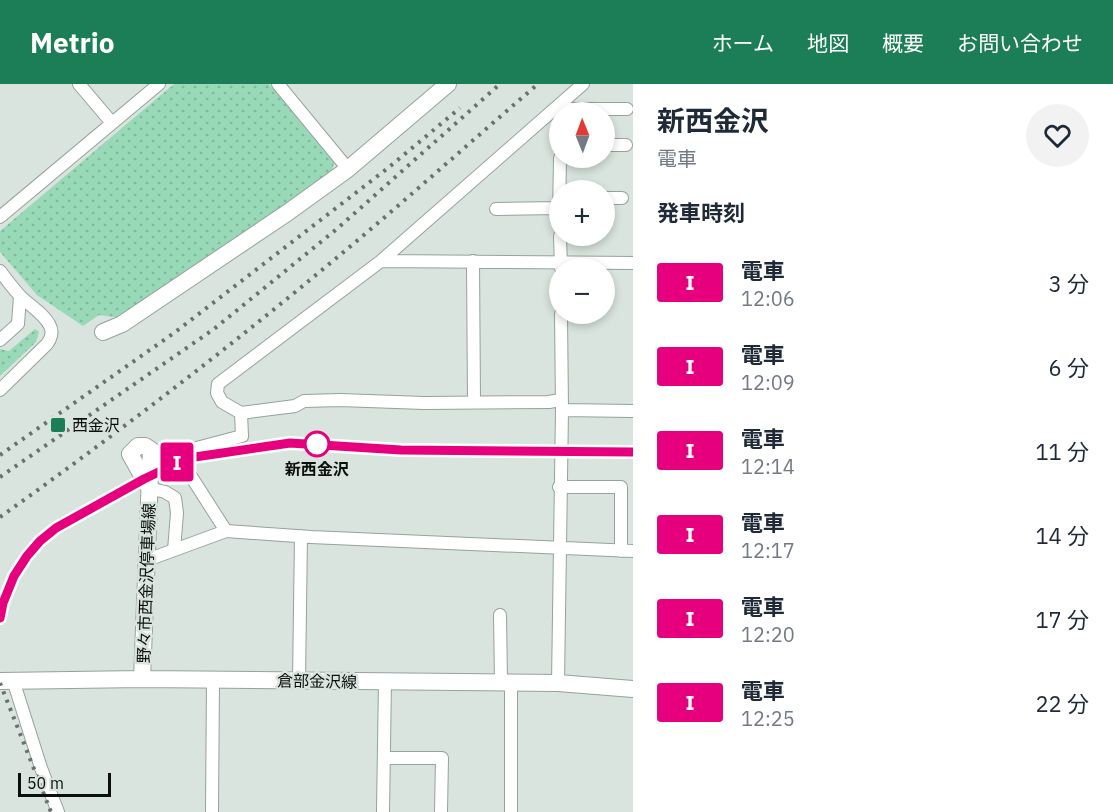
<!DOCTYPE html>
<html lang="ja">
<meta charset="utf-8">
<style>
:root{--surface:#fff;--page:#f2f2f3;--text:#1f2937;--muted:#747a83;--accent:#1c7e56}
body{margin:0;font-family:"IBM Plex Sans","Noto Sans JP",sans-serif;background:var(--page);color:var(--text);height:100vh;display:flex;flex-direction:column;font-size:22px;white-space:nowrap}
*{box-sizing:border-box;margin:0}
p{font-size:20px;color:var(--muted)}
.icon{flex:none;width:33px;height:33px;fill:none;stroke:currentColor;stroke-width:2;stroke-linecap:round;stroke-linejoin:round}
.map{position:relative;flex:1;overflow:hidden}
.sheet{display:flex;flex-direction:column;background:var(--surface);width:480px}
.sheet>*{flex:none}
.badge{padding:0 12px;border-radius:4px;font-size:21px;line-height:39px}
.needle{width:39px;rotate:359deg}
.controls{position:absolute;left:549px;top:18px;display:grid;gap:12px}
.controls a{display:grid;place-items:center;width:66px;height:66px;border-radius:50%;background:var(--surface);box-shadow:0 3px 9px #0003;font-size:30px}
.scale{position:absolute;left:18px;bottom:15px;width:93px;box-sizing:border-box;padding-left:6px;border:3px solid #0b0f0d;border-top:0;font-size:16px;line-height:21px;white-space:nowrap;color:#0b0f0d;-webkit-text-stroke:4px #d8e4dd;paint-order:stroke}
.map>.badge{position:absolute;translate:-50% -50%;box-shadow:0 0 0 3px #fff}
h2{padding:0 24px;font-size:22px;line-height:54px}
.round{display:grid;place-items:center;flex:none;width:63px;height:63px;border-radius:32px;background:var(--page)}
.head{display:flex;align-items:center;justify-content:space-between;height:102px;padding:0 24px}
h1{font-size:28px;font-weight:700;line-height:45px}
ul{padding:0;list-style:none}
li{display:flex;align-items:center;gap:18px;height:84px;padding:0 24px}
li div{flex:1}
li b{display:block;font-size:22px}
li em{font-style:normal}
li .badge{min-width:66px;font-weight:700;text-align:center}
header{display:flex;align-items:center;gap:36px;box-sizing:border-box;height:84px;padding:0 30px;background:var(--accent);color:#fff}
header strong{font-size:28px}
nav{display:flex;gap:33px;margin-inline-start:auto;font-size:21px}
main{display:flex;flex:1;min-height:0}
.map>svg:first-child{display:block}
.grass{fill:url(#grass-dots)}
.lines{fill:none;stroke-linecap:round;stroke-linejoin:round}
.street-casing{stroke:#96a29b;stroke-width:14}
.secondary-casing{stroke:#96a29b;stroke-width:18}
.street{stroke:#fff;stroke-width:12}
.secondary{stroke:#fff;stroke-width:16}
.rail{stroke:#69716d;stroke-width:4;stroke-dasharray:3 6;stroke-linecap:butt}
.line-casing{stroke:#fff;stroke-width:14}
.line{stroke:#e6007e;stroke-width:9}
.poi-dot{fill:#1c7e56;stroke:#d8e4dd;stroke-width:2}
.stop-dot{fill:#fff;stroke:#e6007e;stroke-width:3}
.labels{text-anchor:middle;stroke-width:5;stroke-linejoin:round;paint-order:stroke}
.poi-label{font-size:16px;fill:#0b0f0d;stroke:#d8e4dd;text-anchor:start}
.stop-label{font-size:16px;font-weight:bold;fill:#0b0f0d;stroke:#d8e4dd}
.street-label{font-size:16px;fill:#0b0f0d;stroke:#d8e4dd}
</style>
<header>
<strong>Metrio</strong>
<nav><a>ホーム</a><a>地図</a><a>概要</a><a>お問い合わせ</a></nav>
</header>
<main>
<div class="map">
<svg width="633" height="728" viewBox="0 0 633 728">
<defs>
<pattern id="grass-dots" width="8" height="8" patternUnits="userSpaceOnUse" patternTransform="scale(1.5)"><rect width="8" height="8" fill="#98d9b7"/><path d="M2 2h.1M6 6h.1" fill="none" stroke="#82b99c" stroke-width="1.8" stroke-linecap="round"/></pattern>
</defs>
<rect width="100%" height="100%" fill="#d8e4dd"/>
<path class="grass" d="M 174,0 L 269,0 L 334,79 L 332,88 L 121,234 L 99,231 L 83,242 L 37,211 L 0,168 L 0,147 Z
M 35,245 L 39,248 L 36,258 L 0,292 L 0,265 L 9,267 Z"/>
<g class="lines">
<g class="street-casing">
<path id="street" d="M 79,0 L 112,39
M 278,0 L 348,85
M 564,25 L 627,25
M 604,61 L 626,61
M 604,114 L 622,114
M 496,125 L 559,124
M 559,132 L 560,74
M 0,133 L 159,0
M 560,152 L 561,184
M 381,177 L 583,0
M 473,177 L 474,318
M 0,187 C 7,196 14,206 22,214 C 31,222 45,231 50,242 C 53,248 51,255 47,260 L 0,306
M 0,256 L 18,240 L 20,212
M 560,316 L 549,318 L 424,319 L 340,316 L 304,317 L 295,322 L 241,329 L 222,318 L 217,309 L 218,300 L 381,177 L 633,179
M 562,326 L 633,327
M 189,366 L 242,352 L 241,329
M 185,383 L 226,447
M 559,403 L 621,403 L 621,467
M 149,404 L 165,408 L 175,414 L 177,429 L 174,466
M 147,476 L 226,447 L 311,453 L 633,467
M 500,531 L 501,598
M 13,596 L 41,684 L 58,728
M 299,596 L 301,452
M 558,599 L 562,326 L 561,230
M 384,674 L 442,674 L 441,728
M 212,728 L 213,596
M 383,728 L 385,597
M 511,728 L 511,599"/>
</g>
<g class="secondary-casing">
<path id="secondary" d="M 103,248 L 122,240 L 287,129 L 348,85 L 448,0
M 142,595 L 151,366 L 145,362 L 138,362 L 130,370 L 149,404
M 0,597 L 142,595 L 558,599 L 633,605"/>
</g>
<use href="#street" class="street"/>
<use href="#secondary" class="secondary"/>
<path class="rail" d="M 0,371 L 174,249 L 388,84 L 460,24
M 0,393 L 214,245 L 338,144 L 500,0
M 0,433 C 121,347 239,256 352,161 C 415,108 476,53 538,0
M 0,534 L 3,519 L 14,492 L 27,472 L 40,457 L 56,444 L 149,392 L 187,374 L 290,359 L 451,367 L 633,368
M 0,599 L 51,728"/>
</g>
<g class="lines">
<g class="line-casing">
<path id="line" d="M 0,534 L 3,519 L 14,492 L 27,472 L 40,457 L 56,444 L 144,395 L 188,374 L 290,359 L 401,366 L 633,368"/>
</g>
<use href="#line" class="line"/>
</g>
<rect class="poi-dot" x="50" y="333" width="16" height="16" rx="3"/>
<circle class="stop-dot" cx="317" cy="360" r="12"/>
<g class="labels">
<g class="poi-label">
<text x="72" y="347">西金沢</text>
</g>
<g class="stop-label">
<text x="317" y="391">新西金沢</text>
</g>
<g class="street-label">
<text transform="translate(146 499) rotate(-88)" y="6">野々市西金沢停車場線</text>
<text transform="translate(317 597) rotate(1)" y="6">倉部金沢線</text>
</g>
</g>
</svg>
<div class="controls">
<a><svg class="needle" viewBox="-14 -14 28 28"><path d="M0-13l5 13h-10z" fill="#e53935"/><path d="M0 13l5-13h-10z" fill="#747a83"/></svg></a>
<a>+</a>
<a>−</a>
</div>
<div class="scale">50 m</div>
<b class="badge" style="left:177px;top:378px;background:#e6007e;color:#fff">I</b>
</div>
<section class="sheet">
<div class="head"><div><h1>新西金沢</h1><p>電車</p></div><a class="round"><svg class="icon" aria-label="heart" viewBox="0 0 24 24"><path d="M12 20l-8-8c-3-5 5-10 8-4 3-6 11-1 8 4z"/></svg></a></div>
<h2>発車時刻</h2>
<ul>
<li><span class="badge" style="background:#e6007e;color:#fff">I</span><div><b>電車</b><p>12:06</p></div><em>3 分</em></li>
<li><span class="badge" style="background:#e6007e;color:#fff">I</span><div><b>電車</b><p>12:09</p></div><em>6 分</em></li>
<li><span class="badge" style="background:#e6007e;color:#fff">I</span><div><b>電車</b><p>12:14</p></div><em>11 分</em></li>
<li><span class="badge" style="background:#e6007e;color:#fff">I</span><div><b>電車</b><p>12:17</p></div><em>14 分</em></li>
<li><span class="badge" style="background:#e6007e;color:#fff">I</span><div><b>電車</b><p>12:20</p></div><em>17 分</em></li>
<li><span class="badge" style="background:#e6007e;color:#fff">I</span><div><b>電車</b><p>12:25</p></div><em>22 分</em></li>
</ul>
</section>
</main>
